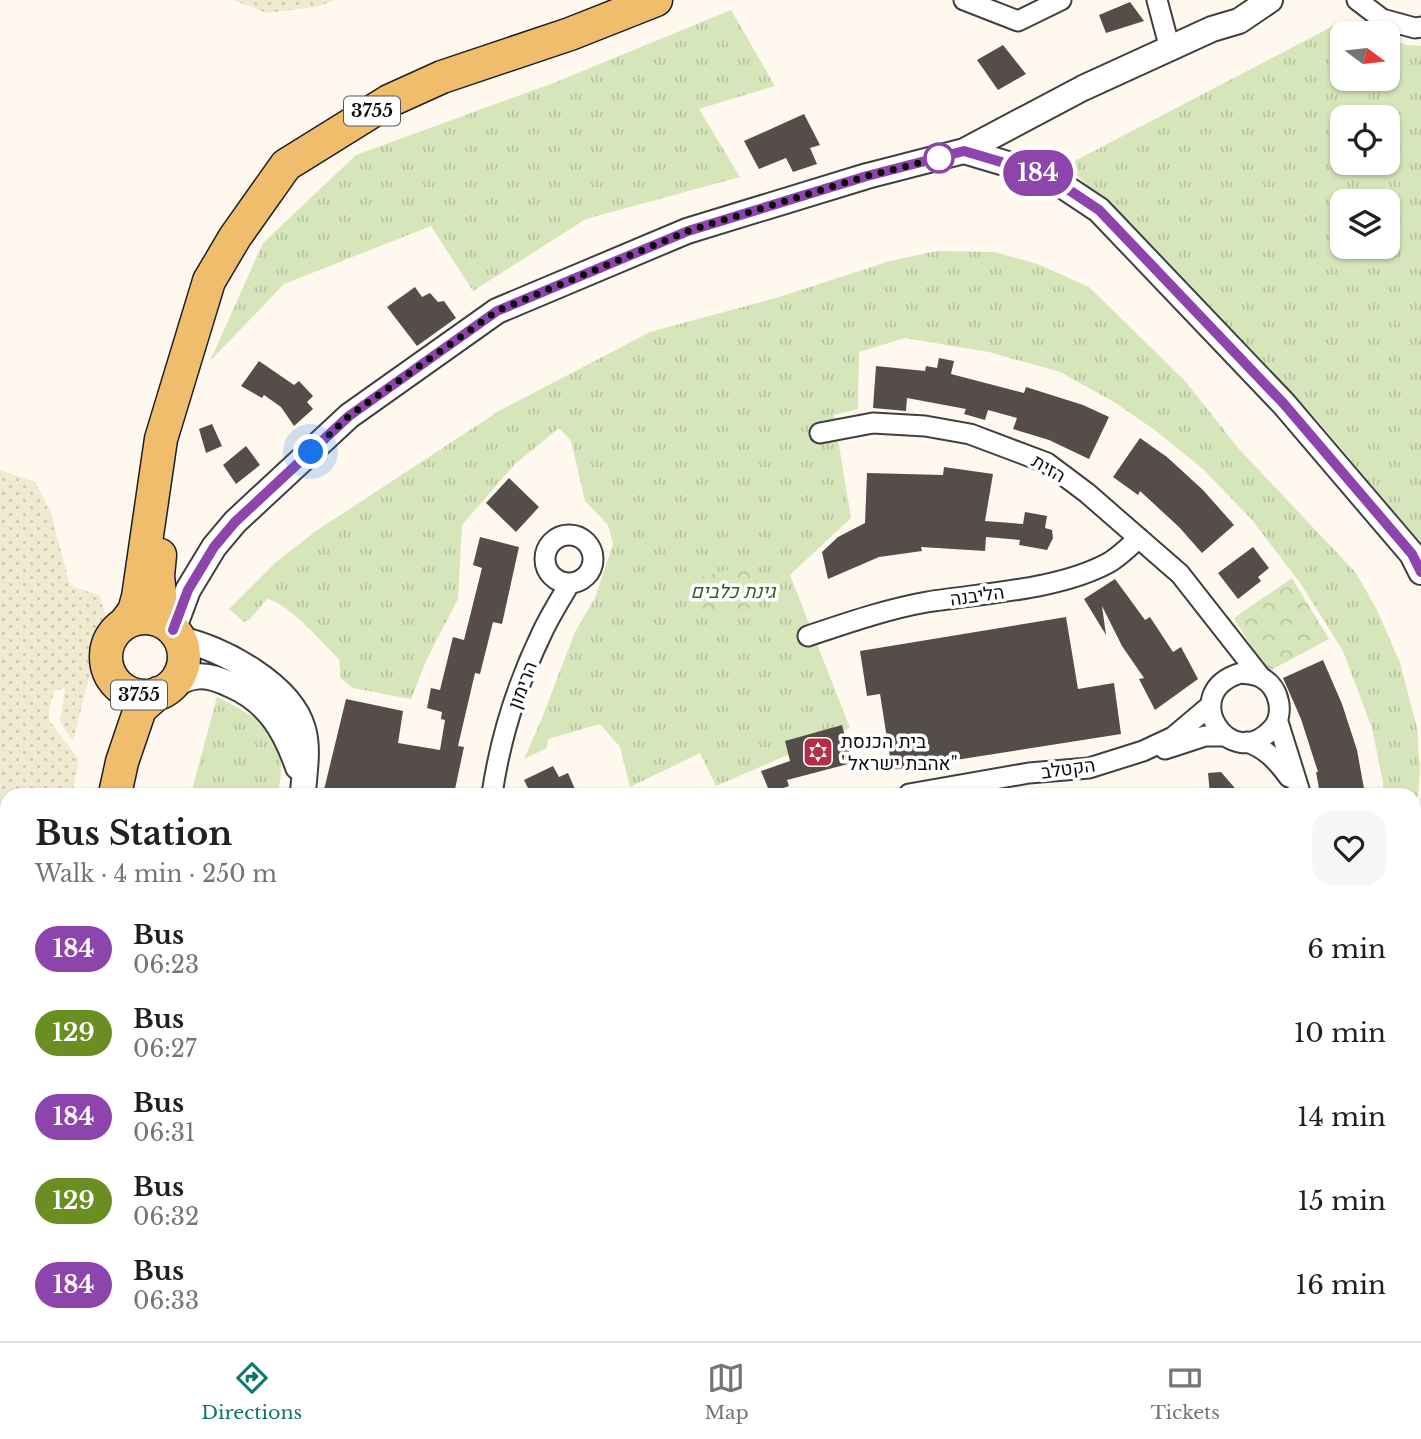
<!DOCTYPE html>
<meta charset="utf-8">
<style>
:root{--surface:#fff;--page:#f6f6f6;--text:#202124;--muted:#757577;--line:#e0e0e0;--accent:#0f766e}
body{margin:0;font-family:"Libre Baskerville",Heebo,serif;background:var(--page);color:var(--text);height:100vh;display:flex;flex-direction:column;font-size:26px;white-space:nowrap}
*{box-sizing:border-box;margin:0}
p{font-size:23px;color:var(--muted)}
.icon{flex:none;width:38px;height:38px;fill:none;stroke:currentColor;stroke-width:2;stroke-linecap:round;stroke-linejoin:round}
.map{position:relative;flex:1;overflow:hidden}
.side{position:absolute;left:0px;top:788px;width:1421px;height:555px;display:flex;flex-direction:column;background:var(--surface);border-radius:21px 21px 0 0;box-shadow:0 2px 5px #0004}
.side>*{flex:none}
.badge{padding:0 14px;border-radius:23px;font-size:24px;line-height:46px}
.needle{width:46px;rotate:105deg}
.controls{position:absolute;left:1330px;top:21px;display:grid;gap:14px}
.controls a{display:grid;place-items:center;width:70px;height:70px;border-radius:14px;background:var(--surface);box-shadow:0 2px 5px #0004;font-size:35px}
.you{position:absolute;width:35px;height:35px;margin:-18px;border:5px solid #fff;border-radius:50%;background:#1a73e8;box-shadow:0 0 0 10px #1a73e833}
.map>.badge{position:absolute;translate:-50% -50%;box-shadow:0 0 0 4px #fff}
.round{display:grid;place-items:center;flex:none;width:74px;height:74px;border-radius:21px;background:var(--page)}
.headline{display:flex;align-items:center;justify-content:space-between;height:119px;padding:0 35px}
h1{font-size:33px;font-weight:700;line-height:52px}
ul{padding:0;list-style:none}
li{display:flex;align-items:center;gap:21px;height:84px;padding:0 35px}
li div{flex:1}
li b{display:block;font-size:26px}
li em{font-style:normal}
li .badge{min-width:77px;font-weight:700;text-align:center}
.menu{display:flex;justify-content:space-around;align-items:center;height:98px;border-top:2px solid var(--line);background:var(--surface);font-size:19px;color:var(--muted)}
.menu a{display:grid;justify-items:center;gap:4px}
.menu .active{color:var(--accent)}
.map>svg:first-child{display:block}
.farmland{fill:url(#farmland-dots)}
.grass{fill:url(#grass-tufts);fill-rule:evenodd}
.forest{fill:url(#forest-firs)}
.park{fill:url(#park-crowns)}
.building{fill:#554d4a}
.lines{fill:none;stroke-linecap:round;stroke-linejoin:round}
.minor-casing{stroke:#404040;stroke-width:23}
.tertiary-casing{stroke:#404040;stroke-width:28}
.primary-casing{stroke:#1e1e1e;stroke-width:35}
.minor{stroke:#fff;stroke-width:19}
.tertiary{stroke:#fff;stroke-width:24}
.primary{stroke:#f0bd6c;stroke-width:32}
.line-casing{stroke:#fff;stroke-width:16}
.line{stroke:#8e44ad;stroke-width:10}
.walk{stroke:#0d0d0d;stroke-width:7;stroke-dasharray:0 12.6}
.stop-dot{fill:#fff;stroke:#8e44ad;stroke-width:3.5}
.labels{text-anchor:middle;stroke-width:7;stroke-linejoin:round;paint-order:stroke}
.shield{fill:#fff;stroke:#565656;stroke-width:2}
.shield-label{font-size:18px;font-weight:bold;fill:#0d0d0d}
.street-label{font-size:19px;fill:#0d0d0d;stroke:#fff}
.park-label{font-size:19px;font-style:italic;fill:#376021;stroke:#fff}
.poi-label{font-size:19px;fill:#0d0d0d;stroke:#fff;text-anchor:start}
</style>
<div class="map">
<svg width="1421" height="1341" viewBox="0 0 1421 1341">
<defs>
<pattern id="farmland-dots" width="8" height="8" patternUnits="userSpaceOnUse" patternTransform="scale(1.75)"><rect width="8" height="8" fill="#f2ead0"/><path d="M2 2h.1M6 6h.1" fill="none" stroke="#cec8b1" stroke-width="1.8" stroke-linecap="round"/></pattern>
<pattern id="grass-tufts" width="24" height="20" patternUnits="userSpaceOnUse" patternTransform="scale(1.75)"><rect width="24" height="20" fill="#d7e6ba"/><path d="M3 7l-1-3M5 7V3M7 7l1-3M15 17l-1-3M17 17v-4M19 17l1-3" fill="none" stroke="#b7c49f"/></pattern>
<pattern id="forest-firs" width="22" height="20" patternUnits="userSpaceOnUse" patternTransform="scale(1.75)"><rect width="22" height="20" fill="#bdd69a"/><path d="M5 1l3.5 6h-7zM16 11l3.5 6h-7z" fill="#a1b684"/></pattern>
<pattern id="park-crowns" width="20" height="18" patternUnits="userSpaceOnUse" patternTransform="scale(1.75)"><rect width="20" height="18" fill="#d7e6ba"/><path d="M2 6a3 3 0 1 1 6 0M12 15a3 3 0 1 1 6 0" fill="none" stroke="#b7c49f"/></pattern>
</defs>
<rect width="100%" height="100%" fill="#fef8ee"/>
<path class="farmland" d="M 233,0 L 335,0 L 316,7 L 267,13 Z
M 0,470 L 35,482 L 50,510 L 70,585 L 100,596 L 105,616 L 73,741 L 60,722 L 65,688 L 54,691 L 49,709 L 49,720 L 79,760 L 72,794 L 7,794 L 7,1093 L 0,1119 Z"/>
<path class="grass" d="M 731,10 L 775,86 L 699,109 L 740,177 L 586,219 L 473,291 L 431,226 L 284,284 L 210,361 L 263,243 L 356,155 L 556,82 Z
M 1341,22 L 1372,33 L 1342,33 L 1342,79 L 1388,79 L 1388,39 L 1407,45 L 1421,46 L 1421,543 L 1318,421 L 1067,165 ZM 1342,117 L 1388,117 L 1388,163 L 1342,163 ZM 1342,201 L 1388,201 L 1388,247 L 1342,247 Z
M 937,251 L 995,252 L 1040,265 L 1089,287 L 1185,381 L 1239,449 L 1356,573 L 1377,610 L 1400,663 L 1417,728 L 1420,772 L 1414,839 L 1414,794 L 1383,794 L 1383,782 L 1372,728 L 1343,651 L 1301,584 L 1252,520 L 1203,469 L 1156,431 L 1114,402 L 1060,372 L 989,352 L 905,338 L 859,352 L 858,409 L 834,415 L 851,518 L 790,575 L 850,728 L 716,786 L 700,753 L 630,787 L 620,747 L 600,724 L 548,739 L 547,748 L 524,759 L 542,718 L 575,632 L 595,598 L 613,544 L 608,525 L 585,501 L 571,441 L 559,428 L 515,464 L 462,525 L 458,599 L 426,661 L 411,699 L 353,688 L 341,679 L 339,659 C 322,643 290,604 267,599 L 249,620 L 244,622 L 229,609 L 276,562 L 316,531 L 499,411 L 650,332 L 776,298 L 890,261 Z
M 217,697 C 266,722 290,734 278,794 L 191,794 Z"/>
<path class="forest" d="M 905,1335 L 973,1335 L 972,1341 L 895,1341 Z"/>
<path class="park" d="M 753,563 C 759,580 756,593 750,609 L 703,621 L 701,596 L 695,595 L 689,580 Z
M 1292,578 L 1329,639 L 1267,672 L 1234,618 Z"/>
<path class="building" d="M 1130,2 L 1144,21 L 1106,33 L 1099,15 Z
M 1003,45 L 1026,74 L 998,90 L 977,60 Z
M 804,114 L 820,145 L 810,148 L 817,164 L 793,172 L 786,158 L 759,169 L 744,141 Z
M 415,287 L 422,297 L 430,293 L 438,302 L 444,301 L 456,318 L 417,346 L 387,307 Z
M 939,358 L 954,361 L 951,374 L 1024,393 L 1026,387 L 1083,405 L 1109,417 L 1089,459 L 1049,440 L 1013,429 L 1017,418 L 988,410 L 985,420 L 964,414 L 966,409 L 907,398 L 906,411 L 873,408 L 876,366 L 925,371 L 926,366 L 937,368 Z
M 259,361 L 294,385 L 299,381 L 313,396 L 307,402 L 313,409 L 294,426 L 281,407 L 264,395 L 262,398 L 241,386 Z
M 212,424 L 222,446 L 206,453 L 199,429 Z
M 1140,438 L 1167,457 L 1203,490 L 1234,525 L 1202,553 L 1179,527 L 1140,491 L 1138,495 L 1113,477 Z
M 246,446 L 260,465 L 236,484 L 223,465 Z
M 944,467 L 993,474 L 985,521 L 1023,524 L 1025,512 L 1047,516 L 1045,528 L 1052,530 L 1053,538 L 1047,550 L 1019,545 L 1020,540 L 986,537 L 985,551 L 921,547 L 922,551 L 879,557 L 828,579 L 822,552 L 838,537 L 865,523 L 867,473 L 943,475 Z
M 509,478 L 539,507 L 516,532 L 486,503 Z
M 480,537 L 519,547 L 502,624 L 493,622 L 480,674 L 475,673 L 458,746 L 464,747 L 454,794 L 323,794 L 346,699 L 403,711 L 398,743 L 440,750 L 445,720 L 441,719 L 442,712 L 427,708 L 431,688 L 440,690 L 453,637 L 464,640 L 482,568 L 473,565 Z
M 1253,547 L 1269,568 L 1258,577 L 1261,581 L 1238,599 L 1218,573 Z
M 1115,579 L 1145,620 L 1150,617 L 1173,652 L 1181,647 L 1198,679 L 1155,710 L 1139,679 L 1144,678 L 1122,646 L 1102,606 L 1106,635 L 1084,599 Z
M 1066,617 L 1078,689 L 1114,683 L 1121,734 L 892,770 L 880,694 L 867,696 L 860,651 Z
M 1323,660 L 1342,704 L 1357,750 L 1365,794 L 1320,794 L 1316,772 L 1318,772 L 1301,719 L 1283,678 Z
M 842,725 L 852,763 L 787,780 L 789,786 L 770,793 L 761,771 L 790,761 L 785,741 Z
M 553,766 L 559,777 L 568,773 L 577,794 L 531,794 L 524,780 Z
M 1221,772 L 1240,794 L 1210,794 L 1208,773 Z"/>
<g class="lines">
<g class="minor-casing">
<path id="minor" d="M 964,0 L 1018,21 L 1061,0
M 1157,0 L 1170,49
M 1357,0 L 1382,19 L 1415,28 L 1421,27
M 820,433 L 873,423 L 925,426 L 970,434 L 1047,463 L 1087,493 L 1180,574 L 1260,676
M545 559a24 24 0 1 1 48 0a24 24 0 1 1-48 0Z
M 808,636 C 847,623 887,609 927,602 C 983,593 1060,590 1110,562 C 1120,556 1130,546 1139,538
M 1241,673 C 1248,674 1256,674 1262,678 C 1280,688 1285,715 1272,729 C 1230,775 1176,692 1241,673 Z
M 1278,722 L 1299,789 L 1298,794
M 1247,742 C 1267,749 1277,761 1289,777
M 1165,749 L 1205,736 L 1224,736
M 492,794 C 500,740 517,685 541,635 C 549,617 560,600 570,583
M 909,794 L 1029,773 L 1089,768 L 1143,751 L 1173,737 L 1211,705"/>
</g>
<g class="tertiary-casing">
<path id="tertiary" d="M 964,151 L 1083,88 L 1212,29 L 1239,21 L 1270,0
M 173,630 L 188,590 L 214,547 L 235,522 L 349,416 L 497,311 L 687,231 L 867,176 L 964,151 L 1048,176 L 1099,210 L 1284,404 L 1412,554 L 1421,572
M 179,639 C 221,647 291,685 303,729 C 309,750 304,773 303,794
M 174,684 C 180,682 187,678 194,677 C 206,674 221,680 231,685 C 268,701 285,730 298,767
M 1414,1188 L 1421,1146
M 173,1341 L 176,1335
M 429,1341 L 433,1335
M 697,1341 L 703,1335
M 1392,1341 L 1392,1335"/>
</g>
<g class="primary-casing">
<path id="primary" d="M 160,555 L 158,576 L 163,622
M106 657a39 39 0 1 1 78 0a39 39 0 1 1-78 0Z
M 125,623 L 134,611 L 138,597 L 161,439 L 209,281 L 235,237 L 286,165 L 389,101 L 442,77 L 570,34 L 656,0
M 115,794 L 122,762 L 140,709 L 158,693
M 0,1224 L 7,1203"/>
</g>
<use href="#minor" class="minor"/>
<use href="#tertiary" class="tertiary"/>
<use href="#primary" class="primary"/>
</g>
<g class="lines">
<g class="line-casing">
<path id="line" d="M 173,630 L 188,590 L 214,547 L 235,522 L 349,416 L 497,311 L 688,231 L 867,176 L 964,151 L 1048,176 L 1099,210 L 1284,404 L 1412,554 L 1421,572"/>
</g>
<use href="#line" class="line"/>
<path class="walk" d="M 311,452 L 349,416 L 497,311 L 688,231 L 867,176 L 939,158"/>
</g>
<defs>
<g id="synagogue-square" transform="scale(1.575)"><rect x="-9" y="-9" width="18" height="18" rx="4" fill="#b42e47" stroke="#fff"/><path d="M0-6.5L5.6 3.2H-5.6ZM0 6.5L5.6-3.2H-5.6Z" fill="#fff"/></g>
</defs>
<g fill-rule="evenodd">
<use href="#synagogue-square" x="818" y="752"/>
</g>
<circle class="stop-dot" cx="939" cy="158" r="14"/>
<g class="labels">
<g class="shield">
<rect x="344" y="96.5" width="56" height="29" rx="5"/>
<rect x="111" y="680.5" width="56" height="29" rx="5"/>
</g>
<g class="shield-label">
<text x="372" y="117">3755</text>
<text x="139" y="701">3755</text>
</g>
<g class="street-label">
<text transform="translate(1049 468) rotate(31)" y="7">הזית</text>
<text transform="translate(977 595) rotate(-8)" y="7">הליבנה</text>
<text transform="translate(522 685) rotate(-69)" y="7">הרימון</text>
<text transform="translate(1068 768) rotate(-8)" y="7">הקטלב</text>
</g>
<g class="park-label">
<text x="733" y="598">גינת כלבים</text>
</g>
<g class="poi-label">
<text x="841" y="748">בית הכנסת<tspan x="841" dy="22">"אהבת ישראל"</tspan></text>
</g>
</g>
</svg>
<div class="controls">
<a><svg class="needle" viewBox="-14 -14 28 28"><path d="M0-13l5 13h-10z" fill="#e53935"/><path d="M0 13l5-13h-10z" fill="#757577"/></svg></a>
<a><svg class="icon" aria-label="locate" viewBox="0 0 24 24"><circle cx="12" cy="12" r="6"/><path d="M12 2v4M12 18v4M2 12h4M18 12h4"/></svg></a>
<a><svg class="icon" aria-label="layers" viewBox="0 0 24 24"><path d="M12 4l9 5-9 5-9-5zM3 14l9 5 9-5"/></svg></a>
</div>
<div class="you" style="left:311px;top:452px"></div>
<b class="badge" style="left:1038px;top:173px;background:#8e44ad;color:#fff">184</b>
<section class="side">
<div class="headline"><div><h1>Bus Station</h1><p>Walk · 4 min · 250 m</p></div><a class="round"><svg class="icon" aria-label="heart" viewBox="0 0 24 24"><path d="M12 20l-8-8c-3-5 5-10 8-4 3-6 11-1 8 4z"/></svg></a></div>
<ul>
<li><span class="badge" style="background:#8e44ad;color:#fff">184</span><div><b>Bus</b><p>06:23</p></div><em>6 min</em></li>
<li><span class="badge" style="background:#6b8e23;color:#fff">129</span><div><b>Bus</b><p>06:27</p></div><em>10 min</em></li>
<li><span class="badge" style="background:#8e44ad;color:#fff">184</span><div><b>Bus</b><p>06:31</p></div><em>14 min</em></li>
<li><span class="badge" style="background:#6b8e23;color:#fff">129</span><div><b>Bus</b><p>06:32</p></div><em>15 min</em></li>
<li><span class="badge" style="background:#8e44ad;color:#fff">184</span><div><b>Bus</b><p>06:33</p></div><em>16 min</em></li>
</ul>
</section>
</div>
<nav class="menu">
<a class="active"><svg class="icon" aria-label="directions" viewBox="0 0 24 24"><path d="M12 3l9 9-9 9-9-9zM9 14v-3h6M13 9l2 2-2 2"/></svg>Directions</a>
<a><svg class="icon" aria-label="map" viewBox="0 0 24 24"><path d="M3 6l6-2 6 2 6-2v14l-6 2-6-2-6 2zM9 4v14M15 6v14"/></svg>Map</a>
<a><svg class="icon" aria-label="tickets" viewBox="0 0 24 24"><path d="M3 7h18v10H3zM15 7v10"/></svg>Tickets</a>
</nav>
